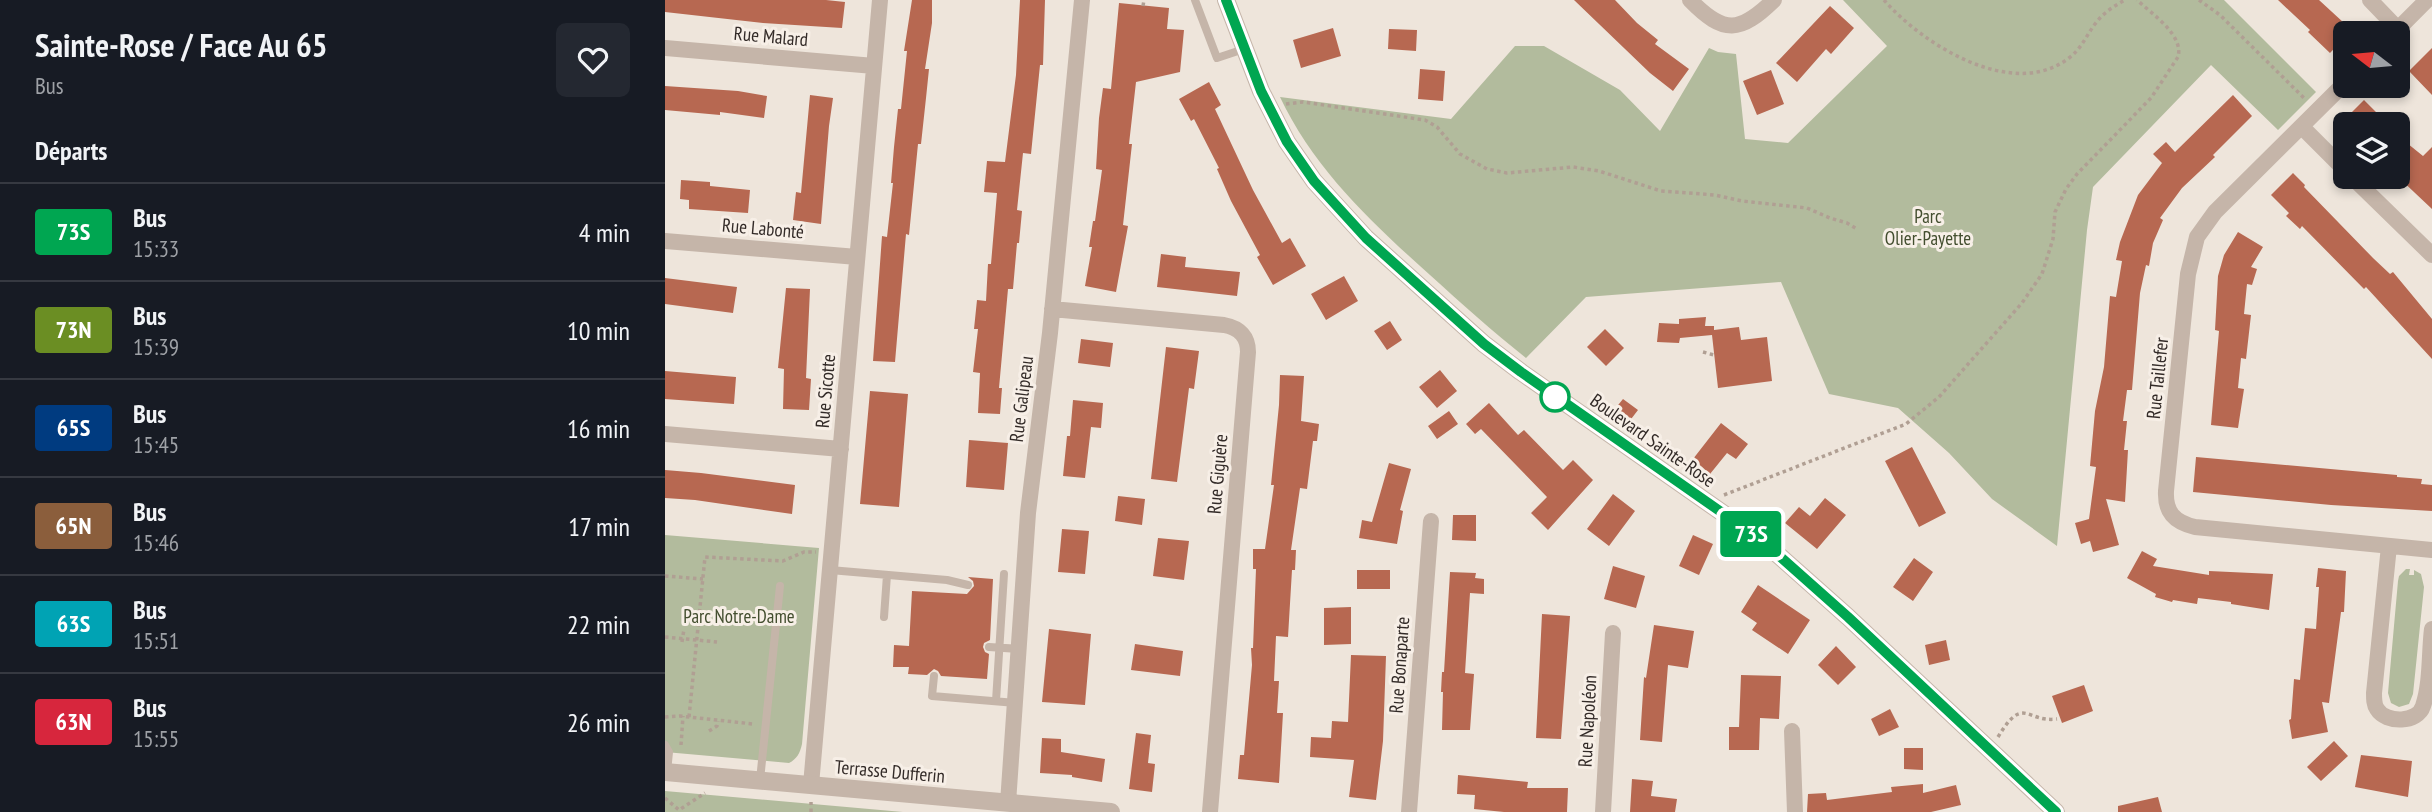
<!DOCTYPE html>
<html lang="fr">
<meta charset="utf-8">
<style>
:root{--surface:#171b24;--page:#242831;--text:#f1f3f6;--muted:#9ea1a6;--line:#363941}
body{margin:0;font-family:"PT Sans Narrow",sans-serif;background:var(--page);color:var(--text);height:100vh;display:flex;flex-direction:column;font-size:26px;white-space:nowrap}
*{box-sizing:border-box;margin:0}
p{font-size:23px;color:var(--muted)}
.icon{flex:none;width:38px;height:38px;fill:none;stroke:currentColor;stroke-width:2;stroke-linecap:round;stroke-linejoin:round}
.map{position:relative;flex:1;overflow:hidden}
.drawer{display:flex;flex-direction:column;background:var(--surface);width:665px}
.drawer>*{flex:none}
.badge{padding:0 14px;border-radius:5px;font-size:24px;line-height:46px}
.needle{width:46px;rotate:286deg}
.controls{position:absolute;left:1668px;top:21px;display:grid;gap:14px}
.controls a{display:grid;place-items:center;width:77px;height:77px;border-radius:10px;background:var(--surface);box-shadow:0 4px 10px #0003;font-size:35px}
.map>.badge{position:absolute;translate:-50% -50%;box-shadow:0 0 0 4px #fff}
h2{padding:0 35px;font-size:26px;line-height:63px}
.round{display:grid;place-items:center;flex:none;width:74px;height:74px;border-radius:10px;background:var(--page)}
.overview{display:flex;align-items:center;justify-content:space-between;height:119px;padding:0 35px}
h1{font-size:33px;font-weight:800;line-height:52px}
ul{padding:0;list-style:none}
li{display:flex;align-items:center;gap:21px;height:98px;padding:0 35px;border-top:2px solid var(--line)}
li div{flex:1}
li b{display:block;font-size:26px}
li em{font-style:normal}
li .badge{min-width:77px;font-weight:700;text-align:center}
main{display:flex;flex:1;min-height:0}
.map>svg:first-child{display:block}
.green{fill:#b2bb9d}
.building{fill:#b76851}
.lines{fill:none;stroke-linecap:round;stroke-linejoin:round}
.path{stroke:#b09f93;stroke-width:3.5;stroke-dasharray:3.5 3.5;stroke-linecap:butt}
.service{stroke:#c5b5a9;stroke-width:8}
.minor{stroke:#c5b5a9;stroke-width:16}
.tertiary{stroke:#c5b5a9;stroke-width:18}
.line-casing{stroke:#fff;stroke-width:16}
.line{stroke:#00a651;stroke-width:10}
.stop-dot{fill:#fff;stroke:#00a651;stroke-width:3.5}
.labels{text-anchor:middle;stroke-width:6;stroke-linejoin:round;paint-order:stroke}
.street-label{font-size:19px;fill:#332b28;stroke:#f7efe7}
.park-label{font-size:19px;fill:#434e2f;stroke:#f7efe7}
</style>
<main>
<section class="drawer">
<div class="overview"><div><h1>Sainte-Rose / Face Au 65</h1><p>Bus</p></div><a class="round"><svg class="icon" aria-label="heart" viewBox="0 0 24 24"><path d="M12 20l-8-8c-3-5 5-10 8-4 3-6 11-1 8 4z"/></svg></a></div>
<h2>Départs</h2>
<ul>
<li><span class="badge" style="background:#00a651;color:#fff">73S</span><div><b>Bus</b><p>15:33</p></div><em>4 min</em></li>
<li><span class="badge" style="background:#6b8e23;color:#fff">73N</span><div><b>Bus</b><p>15:39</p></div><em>10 min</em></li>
<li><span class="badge" style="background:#003b80;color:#fff">65S</span><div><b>Bus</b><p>15:45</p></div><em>16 min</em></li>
<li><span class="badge" style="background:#8b5e3c;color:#fff">65N</span><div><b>Bus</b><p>15:46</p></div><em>17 min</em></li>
<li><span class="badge" style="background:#00a3b4;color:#fff">63S</span><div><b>Bus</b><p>15:51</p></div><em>22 min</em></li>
<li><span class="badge" style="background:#d7263d;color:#fff">63N</span><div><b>Bus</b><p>15:55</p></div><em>26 min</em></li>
</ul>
</section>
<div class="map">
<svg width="1767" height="812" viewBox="0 0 1767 812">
<rect width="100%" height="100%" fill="#eee5db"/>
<path class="green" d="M 1178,0 L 1559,0 L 1651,92 L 1613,130 L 1546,65 L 1428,187 L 1422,230 L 1392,546 L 1327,499 L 1284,453 L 1233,408 L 1164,394 L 1116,282 L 921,297 L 861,358 C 828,332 796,303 765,275 C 706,222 649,169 615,97 L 786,119 L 850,46 L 879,46 L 955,90 L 995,131 L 1044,48 L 1053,52 L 1071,54 L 1080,139 L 1123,143 L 1222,46 Z
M 0,535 L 154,548 L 137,744 C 135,753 132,759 124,763 L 0,752 Z
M 1741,569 L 1745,569 L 1744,575 L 1749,575 L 1749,570 L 1756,574 L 1759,587 L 1748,694 L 1744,704 L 1734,707 L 1726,703 L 1723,693 L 1733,581 L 1734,576 Z
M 0,791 L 238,812 L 0,812 Z"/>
<path class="building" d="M 0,0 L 161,0 L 180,2 L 177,28 L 98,23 L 0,12 Z
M 247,0 L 267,0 L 267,23 L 260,69 L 264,69 L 261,98 L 256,144 L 253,144 L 244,235 L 241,234 L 230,362 L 208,361 L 217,236 L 222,237 L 228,183 L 226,183 L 229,147 L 233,109 L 236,109 L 242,51 L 239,51 Z
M 355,0 L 380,0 L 378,65 L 375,65 L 366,154 L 358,153 L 352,210 L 357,211 L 354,243 L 352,243 L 348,289 L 343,289 L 334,388 L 337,388 L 335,414 L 313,413 L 315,373 L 308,372 L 313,329 L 309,329 L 312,300 L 321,301 L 323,264 L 326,264 L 332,193 L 319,192 L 322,161 L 340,162 L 351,75 Z
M 909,0 L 950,0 L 972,23 L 993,40 L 990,44 L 1024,69 L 1008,91 L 985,73 Z
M 1613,0 L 1654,0 L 1679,23 L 1674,29 L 1680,37 L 1665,53 L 1643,32 L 1645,30 Z
M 454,3 L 504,8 L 502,29 L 519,30 L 515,72 L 471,82 L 464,144 L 467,144 L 458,225 L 463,226 L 451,292 L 420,286 L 427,247 L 424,247 L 428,221 L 430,221 L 437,170 L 431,169 L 434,118 L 438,88 L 446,89 Z
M 1165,6 L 1189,28 L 1166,54 L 1161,49 L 1132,82 L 1111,63 Z
M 668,28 L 676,56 L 636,68 L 628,40 Z
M 724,29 L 752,30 L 751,51 L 723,49 Z
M 1767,48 L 1767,95 L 1744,71 Z
M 755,69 L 780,71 L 778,101 L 753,99 Z
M 1106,70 L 1119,104 L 1092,115 L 1078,81 Z
M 544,82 L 556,105 L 550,109 L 588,190 L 617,243 L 625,238 L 641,266 L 608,285 L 592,257 L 595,255 L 566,201 L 552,169 L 554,168 L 529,119 L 526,121 L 514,99 Z
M 0,86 L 73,91 L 102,96 L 99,118 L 55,112 L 55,115 L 0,110 Z
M 145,95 L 168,98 L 164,126 L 156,224 L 128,220 L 131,192 L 136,193 Z
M 1568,95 L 1587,116 L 1548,155 L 1550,157 L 1517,188 L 1495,218 L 1498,220 L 1488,243 L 1484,266 L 1481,265 L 1475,293 L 1467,390 L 1462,390 L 1458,421 L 1462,421 L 1459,450 L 1463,450 L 1460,502 L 1441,499 L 1454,545 L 1428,552 L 1425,541 L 1416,544 L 1410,523 L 1424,519 L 1431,467 L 1425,466 L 1430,411 L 1439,367 L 1445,296 L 1451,297 L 1457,261 L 1451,260 L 1455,242 L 1473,195 L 1497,163 L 1488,154 L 1501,142 L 1510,152 Z
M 1699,100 L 1711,112 L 1699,124 L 1675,124 Z
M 1732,135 L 1758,156 L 1767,147 L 1767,209 L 1732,176 Z
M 1628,173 L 1640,185 L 1639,187 L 1708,258 L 1725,274 L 1728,272 L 1767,319 L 1767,359 L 1701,287 L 1699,289 L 1637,226 L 1635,229 L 1621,216 L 1624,213 L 1606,195 Z
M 16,180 L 45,182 L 45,186 L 85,190 L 83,213 L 24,209 L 24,200 L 15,199 Z
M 1573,232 L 1598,247 L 1586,267 L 1592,269 L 1587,285 L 1582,284 L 1579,314 L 1586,315 L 1581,359 L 1576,358 L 1573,388 L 1579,389 L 1573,428 L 1546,425 L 1554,331 L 1550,330 L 1553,276 L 1559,255 Z
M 496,254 L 521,257 L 520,267 L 575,272 L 572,296 L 492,287 Z
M 679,276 L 693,301 L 661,320 L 646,294 Z
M 0,278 L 72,287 L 68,313 L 0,304 Z
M 121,288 L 145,289 L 141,378 L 146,379 L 144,410 L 118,409 L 119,369 L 113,368 Z
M 1041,317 L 1040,326 L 1049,326 L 1049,330 L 1074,327 L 1076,340 L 1102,337 L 1107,381 L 1053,388 L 1047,335 L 1015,338 L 1014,343 L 992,342 L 994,323 L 1014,324 L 1014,319 Z
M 725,321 L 737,340 L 722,350 L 709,331 Z
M 940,329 L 959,348 L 941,366 L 922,347 Z
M 416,339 L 448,343 L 445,367 L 413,363 Z
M 501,347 L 534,351 L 529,389 L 524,388 L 512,482 L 486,479 Z
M 775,370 L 792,391 L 772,408 L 754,387 Z
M 0,371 L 71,377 L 69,404 L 0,399 Z
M 615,375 L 639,376 L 636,421 L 654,424 L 652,441 L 648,441 L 642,489 L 635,488 L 626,550 L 631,550 L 630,570 L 627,570 L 623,637 L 611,636 L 609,681 L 614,681 L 612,713 L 618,713 L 614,783 L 573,779 L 575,755 L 579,755 L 587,665 L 586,648 L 588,648 L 591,569 L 588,569 L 588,549 L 600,549 L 609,485 L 606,485 L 614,405 Z
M 205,391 L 243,394 L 234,507 L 195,504 Z
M 958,399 L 973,410 L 960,427 L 945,415 Z
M 408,400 L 438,403 L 436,428 L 426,427 L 420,478 L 398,476 L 402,436 L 405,436 Z
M 824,403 L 853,435 L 859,430 L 898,470 L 908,460 L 928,480 L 883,530 L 866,513 L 882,497 L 816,429 L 810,434 L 801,424 Z
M 784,411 L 793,424 L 772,439 L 763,426 Z
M 1056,423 L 1083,444 L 1071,459 L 1062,453 L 1045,474 L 1028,459 Z
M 304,440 L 343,443 L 339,490 L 301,487 Z
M 1247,447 L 1281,513 L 1254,527 L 1220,461 Z
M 1531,457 L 1732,475 L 1732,477 L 1757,479 L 1756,484 L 1767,485 L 1767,511 L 1666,505 L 1528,492 Z
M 724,463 L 746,469 L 735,510 L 738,511 L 732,544 L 694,538 L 697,520 L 707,522 Z
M 0,470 L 36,473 L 130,485 L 127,514 L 30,500 L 0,498 Z
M 948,494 L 970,511 L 944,546 L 922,529 Z
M 453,496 L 480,499 L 477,525 L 450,521 Z
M 1160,498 L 1181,515 L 1152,549 L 1120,523 L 1134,507 L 1145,516 Z
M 788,515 L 811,515 L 811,541 L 787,540 Z
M 397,529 L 424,531 L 420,574 L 393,572 Z
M 1028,535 L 1048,544 L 1034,575 L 1014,566 Z
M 493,538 L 524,541 L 519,580 L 488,576 Z
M 1477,551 L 1492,559 L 1488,566 L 1544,575 L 1544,571 L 1608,574 L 1604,610 L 1566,604 L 1566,602 L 1533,598 L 1532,604 L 1508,600 L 1507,602 L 1490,597 L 1491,594 L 1462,578 Z
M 1249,558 L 1268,572 L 1248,601 L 1228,587 Z
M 948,566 L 980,576 L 971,608 L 939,599 Z
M 1653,568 L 1681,571 L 1679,612 L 1676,612 L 1664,703 L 1657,702 L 1663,732 L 1627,739 L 1624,720 L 1626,719 L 1629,679 L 1635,680 L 1640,628 L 1651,629 L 1654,587 L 1651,587 Z
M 692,570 L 725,570 L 725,589 L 692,589 Z
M 785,572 L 811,573 L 810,578 L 819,579 L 819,594 L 805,593 L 800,673 L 809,674 L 805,730 L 777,730 L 778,692 L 776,692 L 777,672 L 779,672 Z
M 303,577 L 328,579 L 325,640 L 319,643 L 318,647 L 320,652 L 324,654 L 322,679 L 276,676 L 273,671 L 269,669 L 262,675 L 243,674 L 244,667 L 228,667 L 229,645 L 244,646 L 247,591 L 302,594 L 309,586 L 308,581 Z
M 1093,585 L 1145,620 L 1123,654 L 1087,630 L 1092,623 L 1076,612 Z
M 686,607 L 686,644 L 659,645 L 659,608 Z
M 877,614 L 905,616 L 896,739 L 871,738 Z
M 989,625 L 1029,631 L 1023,668 L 1003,665 L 997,742 L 975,740 L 979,677 L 981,678 Z
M 384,629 L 426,634 L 420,705 L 377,702 Z
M 1281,640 L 1285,660 L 1264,665 L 1260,645 Z
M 470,644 L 518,651 L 515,676 L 466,670 Z
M 1171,646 L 1191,667 L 1173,685 L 1153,665 Z
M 686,655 L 721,656 L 718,741 L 711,800 L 684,797 L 689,760 L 645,757 L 646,737 L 666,738 L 667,721 L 683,722 Z
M 1076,675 L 1116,676 L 1114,719 L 1095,718 L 1094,750 L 1064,750 L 1064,727 L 1074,727 Z
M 1419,685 L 1428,711 L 1397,723 L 1387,696 Z
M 1225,709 L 1234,727 L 1214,736 L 1206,719 Z
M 471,733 L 486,735 L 483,763 L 490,764 L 487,792 L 464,789 Z
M 377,738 L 396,739 L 396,752 L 440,759 L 437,782 L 407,777 L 407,775 L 375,773 Z
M 1669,741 L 1683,756 L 1656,781 L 1642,767 Z
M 1239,748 L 1258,748 L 1258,770 L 1239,769 Z
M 1696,755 L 1747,761 L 1743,797 L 1690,787 Z
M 793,775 L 863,782 L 862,788 L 903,788 L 902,812 L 839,812 L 809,809 L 810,795 L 792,794 Z
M 967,779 L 988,781 L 986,796 L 1012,799 L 1010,812 L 965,812 Z
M 1258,784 L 1258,793 L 1291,785 L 1296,805 L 1266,812 L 1142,812 L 1143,794 L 1161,793 L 1162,800 L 1227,792 L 1226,787 Z
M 1493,797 L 1497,812 L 1453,812 L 1453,806 Z"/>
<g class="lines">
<path class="path" d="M 1219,0 C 1258,45 1348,101 1404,58 C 1417,48 1421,36 1430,24 C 1438,13 1449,6 1460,0
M 1534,0 L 1555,15 L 1641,100
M 478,6 L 479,0
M 621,104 L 638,102 L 760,120 L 772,127 L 795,154 L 822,169 L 842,173 L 908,167 L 934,171 L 996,191 L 1050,195 L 1077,201 L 1142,208 L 1165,218 L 1182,223 L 1192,229
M 1038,352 L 1049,355
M 1059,495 L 1241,424 L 1274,397 L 1357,303 L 1377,274 L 1388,239 L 1390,212 L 1401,189 L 1412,174 L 1486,98 L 1513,57 C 1519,35 1487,14 1472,0
M 0,576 L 38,579
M 0,637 L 52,642
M 17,642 L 19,629
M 0,717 L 15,716 L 88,724
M 24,717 L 40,557 L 118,561 L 139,552 L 151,552
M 44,731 L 52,726 L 53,721
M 1333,737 C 1359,694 1361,723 1392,719
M 16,745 L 18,716
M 0,798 L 14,810 L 40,793
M 146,812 L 146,802"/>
<path class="service" d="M 530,0 L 552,58 L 579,49
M 165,570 L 282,580 L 303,585
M 219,617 L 222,575
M 324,647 L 355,649
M 269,676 L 267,696 L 351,703
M 331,701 L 339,574
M 0,745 L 4,752 L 2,772
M 95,780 L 115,586"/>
<path class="minor" d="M 1025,0 C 1059,35 1075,33 1109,0
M 1705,0 L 1733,29
M 1729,33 L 1762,0
M 0,48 L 209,66
M 1680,83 L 1550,212 L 1532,237 L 1523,274 L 1501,491 C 1500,512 1509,522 1530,527 L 1767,550
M 1637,127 L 1680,170
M 1687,177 L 1767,255
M 0,241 L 192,257
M 387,309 L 559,325 C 575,328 583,337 583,352 L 545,812
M 0,434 L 176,449
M 1724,546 L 1709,693 C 1709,699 1709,705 1712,709 C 1721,724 1753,723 1758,706 C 1766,682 1764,653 1767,629
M 1127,731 L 1130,812
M 146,785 L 215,0
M 343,803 L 363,513 L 385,333 L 417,0
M 744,812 L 766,521
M 938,812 L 948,633"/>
<path class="tertiary" d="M 561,0 L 596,91 L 622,142 L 649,181 L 701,238 L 819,344 L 856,372 L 1069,521 L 1111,553 L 1183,617 L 1391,812
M 0,772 L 446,812"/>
</g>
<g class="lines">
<g class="line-casing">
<path id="line" d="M 561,0 L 596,91 L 622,142 L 649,181 L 701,238 L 819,344 L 856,372 L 1069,521 L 1111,553 L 1183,617 L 1391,812"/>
</g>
<use href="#line" class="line"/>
</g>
<circle class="stop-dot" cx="890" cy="397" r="14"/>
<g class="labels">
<g class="street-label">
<text transform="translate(106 36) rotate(5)" y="7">Rue Malard</text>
<text transform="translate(98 228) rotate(5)" y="7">Rue Labonté</text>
<text transform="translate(1492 378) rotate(-84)" y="7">Rue Taillefer</text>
<text transform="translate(160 391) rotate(-85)" y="7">Rue Sicotte</text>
<text transform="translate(356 399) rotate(-83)" y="7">Rue Galipeau</text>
<text transform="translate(988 440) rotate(35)" y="7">Boulevard Sainte-Rose</text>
<text transform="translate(552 474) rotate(-85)" y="7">Rue Giguère</text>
<text transform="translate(734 665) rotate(-86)" y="7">Rue Bonaparte</text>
<text transform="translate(922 721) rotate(-87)" y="7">Rue Napoléon</text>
<text transform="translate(225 771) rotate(5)" y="7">Terrasse Dufferin</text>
</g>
<g class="park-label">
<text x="1263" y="223">Parc<tspan x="1263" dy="22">Olier-Payette</tspan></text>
<text x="74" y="623">Parc Notre-Dame</text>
</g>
</g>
</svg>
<div class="controls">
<a><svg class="needle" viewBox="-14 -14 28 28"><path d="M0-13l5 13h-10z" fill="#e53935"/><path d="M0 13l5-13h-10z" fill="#9ea1a6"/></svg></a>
<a><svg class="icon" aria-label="layers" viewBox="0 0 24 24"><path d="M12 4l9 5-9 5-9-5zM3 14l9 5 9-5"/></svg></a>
</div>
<b class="badge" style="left:1086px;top:534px;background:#00a651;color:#fff">73S</b>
</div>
</main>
